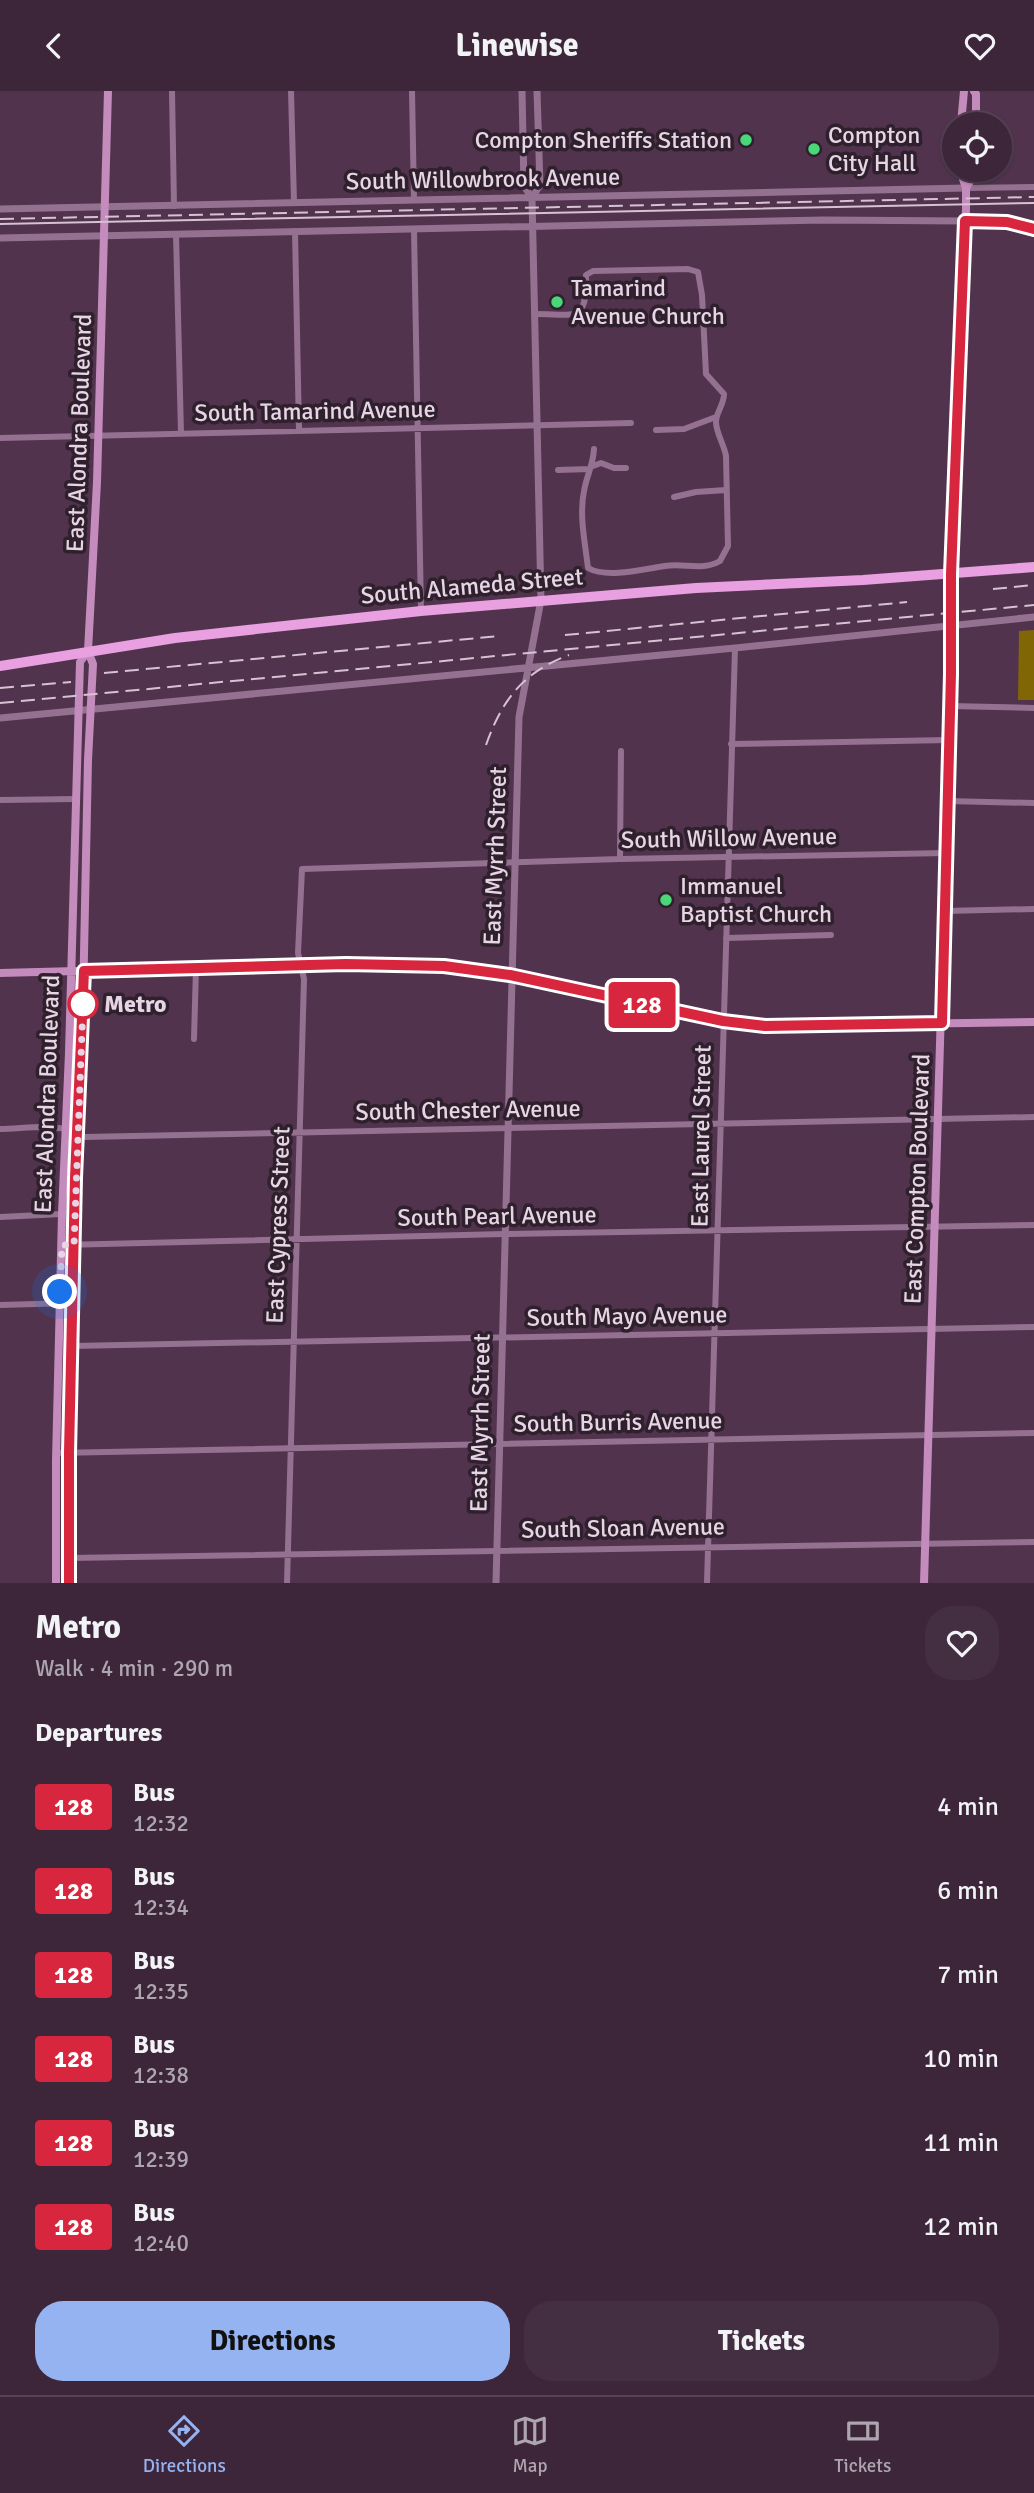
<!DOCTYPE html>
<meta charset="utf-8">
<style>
:root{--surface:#3d263a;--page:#442e42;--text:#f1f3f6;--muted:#ada5af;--line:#564354;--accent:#95b2f1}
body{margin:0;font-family:Signika,sans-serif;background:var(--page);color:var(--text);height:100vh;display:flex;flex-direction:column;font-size:26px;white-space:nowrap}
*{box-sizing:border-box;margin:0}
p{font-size:23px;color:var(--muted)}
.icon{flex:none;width:38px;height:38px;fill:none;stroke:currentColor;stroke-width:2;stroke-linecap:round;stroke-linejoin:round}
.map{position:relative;height:1492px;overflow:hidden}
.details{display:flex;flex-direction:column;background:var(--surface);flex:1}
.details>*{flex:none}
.badge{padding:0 14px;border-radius:5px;font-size:24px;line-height:46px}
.tools{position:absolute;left:942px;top:21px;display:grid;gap:14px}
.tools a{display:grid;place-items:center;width:70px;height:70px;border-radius:50%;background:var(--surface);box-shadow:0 2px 5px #0004,0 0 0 2px var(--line);font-size:35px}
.you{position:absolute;width:35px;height:35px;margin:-18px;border:5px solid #fff;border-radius:50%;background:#1a73e8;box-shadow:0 0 0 10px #1a73e833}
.map>.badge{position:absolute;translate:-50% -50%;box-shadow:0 0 0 4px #fff}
h2{padding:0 35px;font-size:26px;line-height:63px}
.round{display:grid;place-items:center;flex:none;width:74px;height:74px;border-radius:28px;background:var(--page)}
.head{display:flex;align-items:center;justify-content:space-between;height:119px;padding:0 35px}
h1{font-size:33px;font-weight:700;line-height:52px}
.button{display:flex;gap:14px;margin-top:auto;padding:14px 35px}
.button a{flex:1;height:80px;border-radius:28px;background:var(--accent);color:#111;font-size:28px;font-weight:700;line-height:80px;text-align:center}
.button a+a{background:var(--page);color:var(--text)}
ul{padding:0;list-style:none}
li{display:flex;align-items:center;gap:21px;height:84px;padding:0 35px}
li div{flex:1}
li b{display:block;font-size:26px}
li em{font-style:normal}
li .badge{min-width:77px;font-weight:700;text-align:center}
header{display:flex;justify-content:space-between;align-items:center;height:91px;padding:0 35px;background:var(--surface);font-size:32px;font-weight:700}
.menu{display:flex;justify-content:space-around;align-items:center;height:98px;border-top:2px solid var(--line);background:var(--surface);font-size:19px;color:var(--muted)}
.menu a{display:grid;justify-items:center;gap:4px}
.menu .current{color:var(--accent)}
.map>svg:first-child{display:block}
.green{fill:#816605}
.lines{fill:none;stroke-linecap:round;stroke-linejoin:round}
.minor{stroke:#947190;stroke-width:6}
.tertiary{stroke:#947190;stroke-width:7}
.secondary{stroke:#c48bbd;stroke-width:8}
.primary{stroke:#e8a0e0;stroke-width:10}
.tram{stroke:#d6c2d3;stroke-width:2}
.rail{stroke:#d6c2d3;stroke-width:2;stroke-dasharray:14 7;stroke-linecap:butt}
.line-casing{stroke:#fff;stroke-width:16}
.line{stroke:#d7263d;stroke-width:10}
.walk{stroke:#e7d4e4;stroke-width:7;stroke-dasharray:0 12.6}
.poi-dot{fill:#49d778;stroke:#2e202c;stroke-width:2.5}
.stop-dot{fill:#fff;stroke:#d7263d;stroke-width:3.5}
.labels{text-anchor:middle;stroke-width:7;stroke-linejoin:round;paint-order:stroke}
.poi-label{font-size:24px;fill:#e7d4e4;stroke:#2e202c;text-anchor:start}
.street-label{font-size:24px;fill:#e7d4e4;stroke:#2e202c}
.stop-label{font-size:24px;font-weight:bold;fill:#e7d4e4;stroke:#2e202c;text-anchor:start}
</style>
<header><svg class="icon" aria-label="back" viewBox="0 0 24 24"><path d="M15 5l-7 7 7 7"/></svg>Linewise<svg class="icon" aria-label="heart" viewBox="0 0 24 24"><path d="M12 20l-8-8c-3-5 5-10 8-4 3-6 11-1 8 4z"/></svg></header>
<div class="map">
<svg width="1034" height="1492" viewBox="0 0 1034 1492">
<rect width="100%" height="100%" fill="#51334d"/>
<path class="green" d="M 1034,539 L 1034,609 L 1018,609 L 1019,540 Z"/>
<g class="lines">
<path class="minor" d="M 172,0 L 174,115
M 291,0 L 294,111
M 412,0 L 414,109
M 966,97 L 1034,96
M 965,130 L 1008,131 L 1034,138
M 414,138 L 421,520
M 295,140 L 299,340
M 176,143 L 181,342
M 535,223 C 576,223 587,233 586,184 L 593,180 L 688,178 L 698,181 L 702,204 L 706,283 L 724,303 C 724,314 716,321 716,331 C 716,342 724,353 726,365 L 728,455 L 720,470 C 703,480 684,472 665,475 C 645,478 607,488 588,477 C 585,451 579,425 584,400 C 587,383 593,375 594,358
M 656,339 L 684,338 L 716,326
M 0,347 L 631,332
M 593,375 L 601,372 L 614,377 L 626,377
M 558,379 L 590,378
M 674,406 L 696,401 L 726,399
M 950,615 L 1034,617
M 731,653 L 949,649
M 0,709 L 76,708
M 947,710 L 1034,712
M 620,768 L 621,660
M 944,820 L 1034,818
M 726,847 L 831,844
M 194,948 L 196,877
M 0,1038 C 26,1038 63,1030 84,1046 L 1034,1026
M 0,1126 L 62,1123
M 62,1154 L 504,1143 L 1034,1134
M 0,1214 L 72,1212
M 72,1255 L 1034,1236
M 56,1362 L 1034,1342
M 69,1467 L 1034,1451
M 287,1492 L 304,888 L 298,862 L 302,778 L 620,768 L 946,762
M 707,1492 L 735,557"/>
<path class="tertiary" d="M 532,107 L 540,94 L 537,0
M 0,118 L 966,97
M 0,147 L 823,129 L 965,130
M 0,627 L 735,557 L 1034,526
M 496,1492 L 519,626 L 541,509 L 532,107 L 524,95 L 522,0"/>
<path class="secondary" d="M 974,0 L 976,3 L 976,33
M 961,33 L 964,0
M 966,97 L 974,84 L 974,79
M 0,882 L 346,873 L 444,875 L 510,884 L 723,930 L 765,935 L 1034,931
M 56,1492 L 56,1369 L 62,1123 L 69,962 L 79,605 L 80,571 L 88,560
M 69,1492 L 69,1362 L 75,1087 L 82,959 L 88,669 L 93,573 L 88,560 L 97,391 L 108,0
M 924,1492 L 950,615 L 951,483 L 966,118 L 966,97 L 960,79"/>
<path class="primary" d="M 0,575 L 175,547 L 421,520 L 696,497 L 863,489 L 1034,476"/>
<path class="tram" d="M 0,133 L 1034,112"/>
<path class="rail" d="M 0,128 L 1034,106
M 993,498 L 1034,494
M 565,544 L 907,511
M 104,582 L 499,545
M 0,597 L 71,591
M 0,612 L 1034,514
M 486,654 C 502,609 523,581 569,564"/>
</g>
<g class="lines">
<g class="line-casing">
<path id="line" d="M 69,1492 L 69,1362 L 75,1087 L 84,880 L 346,873 L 444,875 L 510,884 L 723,930 L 765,935 L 942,932 L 951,583 L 951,483 L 965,130 L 1007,131 L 1034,138"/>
</g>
<use href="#line" class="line"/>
<path class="walk" d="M 60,1201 L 62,1154 L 74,1154 L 83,913"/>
</g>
<g class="poi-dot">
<circle cx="746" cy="49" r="7"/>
<circle cx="814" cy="58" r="7"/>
<circle cx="557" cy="211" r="7"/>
<circle cx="666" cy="809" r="7"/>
</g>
<circle class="stop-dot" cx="83" cy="913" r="14"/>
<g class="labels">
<g class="poi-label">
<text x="828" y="52">Compton<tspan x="828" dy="28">City Hall</tspan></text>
<text x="732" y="57" text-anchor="end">Compton Sheriffs Station</text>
<text x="571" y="205">Tamarind<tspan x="571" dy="28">Avenue Church</tspan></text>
<text x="680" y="803">Immanuel<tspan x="680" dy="28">Baptist Church</tspan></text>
</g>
<g class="street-label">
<text transform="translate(483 88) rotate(-1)" y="8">South Willowbrook Avenue</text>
<text transform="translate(315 320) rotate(-1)" y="8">South Tamarind Avenue</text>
<text transform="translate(79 342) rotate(-88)" y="8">East Alondra Boulevard</text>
<text transform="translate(472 495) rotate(-5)" y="8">South Alameda Street</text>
<text transform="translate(729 747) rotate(-1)" y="8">South Willow Avenue</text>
<text transform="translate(495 765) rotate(-88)" y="8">East Myrrh Street</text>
<text transform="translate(47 1003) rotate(-88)" y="8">East Alondra Boulevard</text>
<text transform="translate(468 1019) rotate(-1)" y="8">South Chester Avenue</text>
<text transform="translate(701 1045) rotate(-89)" y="8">East Laurel Street</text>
<text transform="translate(917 1088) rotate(-88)" y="8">East Compton Boulevard</text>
<text transform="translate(497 1125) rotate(-1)" y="8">South Pearl Avenue</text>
<text transform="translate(278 1134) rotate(-88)" y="8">East Cypress Street</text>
<text transform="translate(627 1225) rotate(-1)" y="8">South Mayo Avenue</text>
<text transform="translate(618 1331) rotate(-1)" y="8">South Burris Avenue</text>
<text transform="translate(480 1332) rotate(-89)" y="8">East Myrrh Street</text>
<text transform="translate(623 1437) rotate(-1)" y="8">South Sloan Avenue</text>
</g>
<g class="stop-label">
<text x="104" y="921">Metro</text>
</g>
</g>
</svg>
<div class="tools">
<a><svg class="icon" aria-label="locate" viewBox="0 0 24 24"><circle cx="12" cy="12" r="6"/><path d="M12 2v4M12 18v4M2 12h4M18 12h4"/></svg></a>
</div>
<div class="you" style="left:60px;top:1201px"></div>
<b class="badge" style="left:642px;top:914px;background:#d7263d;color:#fff">128</b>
</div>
<section class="details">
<div class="head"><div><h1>Metro</h1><p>Walk · 4 min · 290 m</p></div><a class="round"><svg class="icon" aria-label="heart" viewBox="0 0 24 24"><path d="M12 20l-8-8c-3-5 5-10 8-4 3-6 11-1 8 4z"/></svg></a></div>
<h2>Departures</h2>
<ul>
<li><span class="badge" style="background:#d7263d;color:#fff">128</span><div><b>Bus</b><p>12:32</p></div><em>4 min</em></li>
<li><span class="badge" style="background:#d7263d;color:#fff">128</span><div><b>Bus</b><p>12:34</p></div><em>6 min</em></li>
<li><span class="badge" style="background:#d7263d;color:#fff">128</span><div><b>Bus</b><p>12:35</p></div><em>7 min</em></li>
<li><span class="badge" style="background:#d7263d;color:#fff">128</span><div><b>Bus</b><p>12:38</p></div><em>10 min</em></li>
<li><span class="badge" style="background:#d7263d;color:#fff">128</span><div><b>Bus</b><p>12:39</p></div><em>11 min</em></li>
<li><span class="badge" style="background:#d7263d;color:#fff">128</span><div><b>Bus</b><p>12:40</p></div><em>12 min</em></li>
</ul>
<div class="button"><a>Directions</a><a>Tickets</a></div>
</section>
<nav class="menu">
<a class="current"><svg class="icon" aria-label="directions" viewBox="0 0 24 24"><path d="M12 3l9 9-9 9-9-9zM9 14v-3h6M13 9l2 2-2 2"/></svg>Directions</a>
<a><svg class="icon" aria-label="map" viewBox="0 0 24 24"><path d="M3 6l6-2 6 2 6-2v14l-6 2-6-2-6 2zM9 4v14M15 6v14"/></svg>Map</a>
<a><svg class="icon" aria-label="tickets" viewBox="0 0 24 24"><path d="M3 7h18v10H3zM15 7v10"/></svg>Tickets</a>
</nav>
